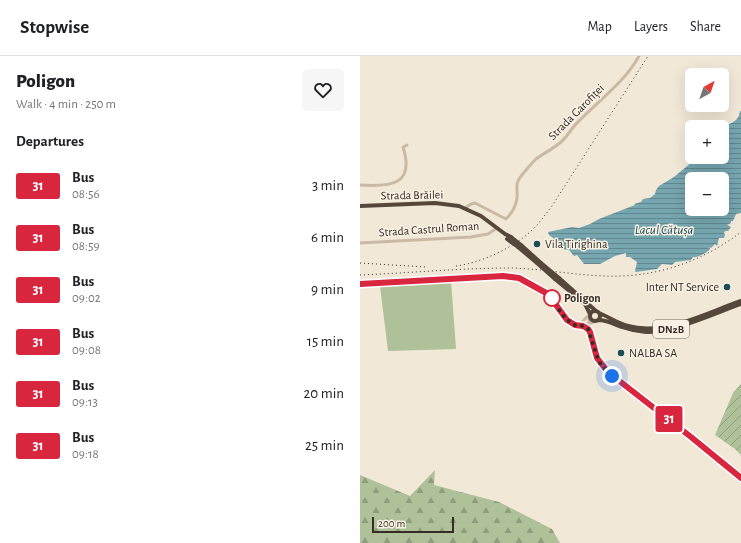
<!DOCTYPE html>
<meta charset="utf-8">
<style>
:root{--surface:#fff;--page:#f6f6f6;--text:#202124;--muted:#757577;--line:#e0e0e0}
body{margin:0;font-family:"Alegreya Sans",sans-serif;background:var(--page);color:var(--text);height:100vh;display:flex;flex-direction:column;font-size:15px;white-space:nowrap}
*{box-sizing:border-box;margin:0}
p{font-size:13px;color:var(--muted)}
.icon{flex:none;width:22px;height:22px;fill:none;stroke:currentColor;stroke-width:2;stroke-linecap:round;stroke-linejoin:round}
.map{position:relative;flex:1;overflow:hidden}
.panel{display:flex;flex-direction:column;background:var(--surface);width:360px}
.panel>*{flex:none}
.badge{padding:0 8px;border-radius:3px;font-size:14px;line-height:26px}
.needle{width:26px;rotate:40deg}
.controls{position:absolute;left:325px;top:12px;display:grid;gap:8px}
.controls a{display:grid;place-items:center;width:44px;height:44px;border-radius:6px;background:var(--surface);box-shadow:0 4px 16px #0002;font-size:20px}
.scale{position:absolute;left:12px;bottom:10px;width:82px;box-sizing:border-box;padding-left:4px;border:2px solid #352c26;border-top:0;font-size:11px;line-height:14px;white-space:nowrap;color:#352c26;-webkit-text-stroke:3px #f9f2e4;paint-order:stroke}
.you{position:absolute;width:20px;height:20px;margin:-10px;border:3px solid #fff;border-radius:50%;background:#1a73e8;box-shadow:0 0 0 6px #1a73e833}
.map>.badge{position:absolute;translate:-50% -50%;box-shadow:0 0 0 2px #fff}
h2{padding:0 16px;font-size:15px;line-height:36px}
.round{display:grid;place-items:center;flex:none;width:42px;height:42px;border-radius:6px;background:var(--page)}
.head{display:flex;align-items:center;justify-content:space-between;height:68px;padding:0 16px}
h1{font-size:19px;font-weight:800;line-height:30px}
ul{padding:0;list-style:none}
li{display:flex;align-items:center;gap:12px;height:52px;padding:0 16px}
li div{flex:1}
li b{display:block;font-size:15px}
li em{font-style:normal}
li .badge{min-width:44px;font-weight:700;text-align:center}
header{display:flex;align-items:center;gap:24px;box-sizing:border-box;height:56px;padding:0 20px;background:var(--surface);border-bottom:1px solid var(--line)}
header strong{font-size:19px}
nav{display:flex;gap:22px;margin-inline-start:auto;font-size:14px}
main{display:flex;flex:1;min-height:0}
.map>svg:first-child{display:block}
.forest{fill:url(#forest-firs)}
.garden{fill:url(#garden-furrows)}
.pitch{fill:#aec198}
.water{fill:url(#water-rules);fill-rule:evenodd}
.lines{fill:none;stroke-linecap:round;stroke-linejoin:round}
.minor{stroke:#cab9a4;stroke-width:3}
.highway{stroke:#56473c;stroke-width:4}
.rail{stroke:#352c26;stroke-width:1;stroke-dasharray:1 3;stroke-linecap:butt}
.highway-bridge{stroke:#56473c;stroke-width:4}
.line-casing{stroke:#fff;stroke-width:9}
.line{stroke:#d7263d;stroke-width:6}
.walk{stroke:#352c26;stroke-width:4;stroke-dasharray:0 7.2}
.poi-dot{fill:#1b4c57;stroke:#f9f2e4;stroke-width:1.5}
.stop-dot{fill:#fff;stroke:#d7263d;stroke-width:2}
.labels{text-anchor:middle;stroke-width:3;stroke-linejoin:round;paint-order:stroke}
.shield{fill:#f9f2e4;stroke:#70675f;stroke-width:1}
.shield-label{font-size:11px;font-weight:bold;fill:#352c26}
.street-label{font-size:12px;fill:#352c26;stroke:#f9f2e4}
.poi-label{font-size:12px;fill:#352c26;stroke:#f9f2e4;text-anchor:start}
.stop-label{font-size:12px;font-weight:bold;fill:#352c26;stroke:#f9f2e4;text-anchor:start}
.water-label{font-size:13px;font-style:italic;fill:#1b4c57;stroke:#f9f2e4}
</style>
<header>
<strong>Stopwise</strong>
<nav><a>Map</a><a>Layers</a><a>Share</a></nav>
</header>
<main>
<section class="panel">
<div class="head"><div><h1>Poligon</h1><p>Walk · 4 min · 250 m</p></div><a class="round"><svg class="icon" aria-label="heart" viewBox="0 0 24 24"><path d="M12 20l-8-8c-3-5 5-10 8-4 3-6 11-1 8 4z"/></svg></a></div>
<h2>Departures</h2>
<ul>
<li><span class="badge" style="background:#d7263d;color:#fff">31</span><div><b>Bus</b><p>08:56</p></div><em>3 min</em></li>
<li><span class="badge" style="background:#d7263d;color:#fff">31</span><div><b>Bus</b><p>08:59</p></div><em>6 min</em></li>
<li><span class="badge" style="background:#d7263d;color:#fff">31</span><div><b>Bus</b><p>09:02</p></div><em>9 min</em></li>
<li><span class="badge" style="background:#d7263d;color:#fff">31</span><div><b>Bus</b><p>09:08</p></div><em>15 min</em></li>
<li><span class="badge" style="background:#d7263d;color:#fff">31</span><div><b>Bus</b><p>09:13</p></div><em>20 min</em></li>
<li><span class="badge" style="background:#d7263d;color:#fff">31</span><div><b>Bus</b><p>09:18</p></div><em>25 min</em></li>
</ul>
</section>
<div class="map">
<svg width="381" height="487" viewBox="0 0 381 487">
<defs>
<pattern id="forest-firs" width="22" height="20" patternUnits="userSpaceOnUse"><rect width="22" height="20" fill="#aec198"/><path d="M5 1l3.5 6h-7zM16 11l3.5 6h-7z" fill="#8e9d7c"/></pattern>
<pattern id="garden-furrows" width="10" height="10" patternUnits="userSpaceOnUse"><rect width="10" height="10" fill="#aec198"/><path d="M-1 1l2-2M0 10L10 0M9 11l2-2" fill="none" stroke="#8e9d7c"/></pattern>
<pattern id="water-rules" width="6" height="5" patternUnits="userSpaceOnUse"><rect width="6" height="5" fill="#76a6af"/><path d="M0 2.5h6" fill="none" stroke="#62878e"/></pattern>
</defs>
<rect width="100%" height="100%" fill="#f1e8d8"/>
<path class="forest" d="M 75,414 L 74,429 L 139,446 L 192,473 L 200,487 L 0,487 L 0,419 L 50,440 Z"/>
<path class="garden" d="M 381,328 L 381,399 L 375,393 L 355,379 L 373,337 Z"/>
<path class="pitch" d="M 91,225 L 96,293 L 28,295 L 20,230 Z"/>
<path class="water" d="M 380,55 L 381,55 L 381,157 L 376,158 L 373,165 L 371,165 L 371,167 L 367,169 L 371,171 L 368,175 L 365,175 L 364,177 L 365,179 L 364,182 L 359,182 L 357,190 L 355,188 L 351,192 L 349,191 L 350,193 C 347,197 337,202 333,201 L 331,204 L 315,206 L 312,209 L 302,208 L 297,213 L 276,216 L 275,215 L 277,206 L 270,201 L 266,201 L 266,197 L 255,200 L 240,208 L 224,208 L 217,199 L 214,200 L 209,194 L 202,193 L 199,190 L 199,186 L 195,187 L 193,182 L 189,179 L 188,176 L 212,171 L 219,172 L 230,168 L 239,163 L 275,149 L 274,148 L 281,146 L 283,143 L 290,142 L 295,138 L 296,134 L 299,130 L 314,121 L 338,101 L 362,101 L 362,73 C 367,66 378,69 380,55 ZM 332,123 L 362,123 L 362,153 L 332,153 Z"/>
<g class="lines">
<path class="minor" d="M 0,129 C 31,131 55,129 43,91 L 47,89
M 105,152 L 111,148 L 115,147 L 146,163 C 151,158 156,150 157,142 C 158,132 154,128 162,119 C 166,114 171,108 176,103 C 184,97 193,93 201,86 C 208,80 212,71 219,65 C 239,44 265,26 279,0
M 0,187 L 111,181 L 128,178 L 137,172
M 0,228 L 138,220 C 156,220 176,226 189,239 C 207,256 201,278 236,265
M 229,261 C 229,276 232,295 241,308 C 253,326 280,341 297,355 C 326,377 353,400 381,422
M 220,268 L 229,259"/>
<path class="highway" d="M 0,150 L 75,147 L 99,150 L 121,160 L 145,178 L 151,181
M 161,189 L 181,207
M 158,191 L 177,207
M 199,222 L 236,255
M 195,223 L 225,248 L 230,258
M230 260a5 5 0 1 1 10 0a5 5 0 1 1-10 0Z
M 239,257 C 249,261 257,267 268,270 C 305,280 346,257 381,245
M 238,264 C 246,264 252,267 259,270 C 268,273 277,275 286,276 C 313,277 355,257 381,248"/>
<path class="rail" d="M 0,207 L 66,211
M 96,210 C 120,207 151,193 170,176 C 178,169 185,159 192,150 L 288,0
M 0,219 C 50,217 101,212 152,212 C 183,213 214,219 245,220 C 295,222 342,206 381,176"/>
<path class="highway-bridge" d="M 151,181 L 161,189
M 147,183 L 158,191
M 177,207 L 195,223
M 181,207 L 199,222"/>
</g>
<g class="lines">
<g class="line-casing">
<path id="line" d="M 0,228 L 143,220 L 159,222 L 188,238 L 207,264 L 215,269 L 223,270 L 228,273 L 230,276 L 237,302 L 248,316 L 331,381 L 381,422"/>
</g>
<use href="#line" class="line"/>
<path class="walk" d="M 192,242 L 201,257 L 207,264 L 215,269 L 223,270 L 228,273 L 239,306 L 252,320"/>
</g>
<g class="poi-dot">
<circle cx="177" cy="188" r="4"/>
<circle cx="367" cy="231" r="4"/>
<circle cx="261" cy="297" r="4"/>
</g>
<circle class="stop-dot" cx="192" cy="242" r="8"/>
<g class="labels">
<rect class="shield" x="293" y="264" width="36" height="18" rx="3"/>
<g class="shield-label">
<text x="311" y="277">DN2B</text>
</g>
<g class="street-label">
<text transform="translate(216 56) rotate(-45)" y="4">Strada Garofiței</text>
<text transform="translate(52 139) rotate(-1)" y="4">Strada Brăilei</text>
<text transform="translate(69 173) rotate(-4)" y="4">Strada Castrul Roman</text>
</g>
<g class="poi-label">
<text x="185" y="192">Vila Tirighina</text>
<text x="359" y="235" text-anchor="end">Inter NT Service</text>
<text x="269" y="301">NALBA SA</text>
</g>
<g class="stop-label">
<text x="204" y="246">Poligon</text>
</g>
<g class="water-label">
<text x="304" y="178">Lacul Cătușa</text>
</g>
</g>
</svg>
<div class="controls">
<a><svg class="needle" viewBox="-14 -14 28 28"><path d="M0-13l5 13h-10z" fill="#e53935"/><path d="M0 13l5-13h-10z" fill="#757577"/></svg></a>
<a>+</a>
<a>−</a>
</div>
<div class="scale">200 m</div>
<div class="you" style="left:252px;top:320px"></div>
<b class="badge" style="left:309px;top:363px;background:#d7263d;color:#fff">31</b>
</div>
</main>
